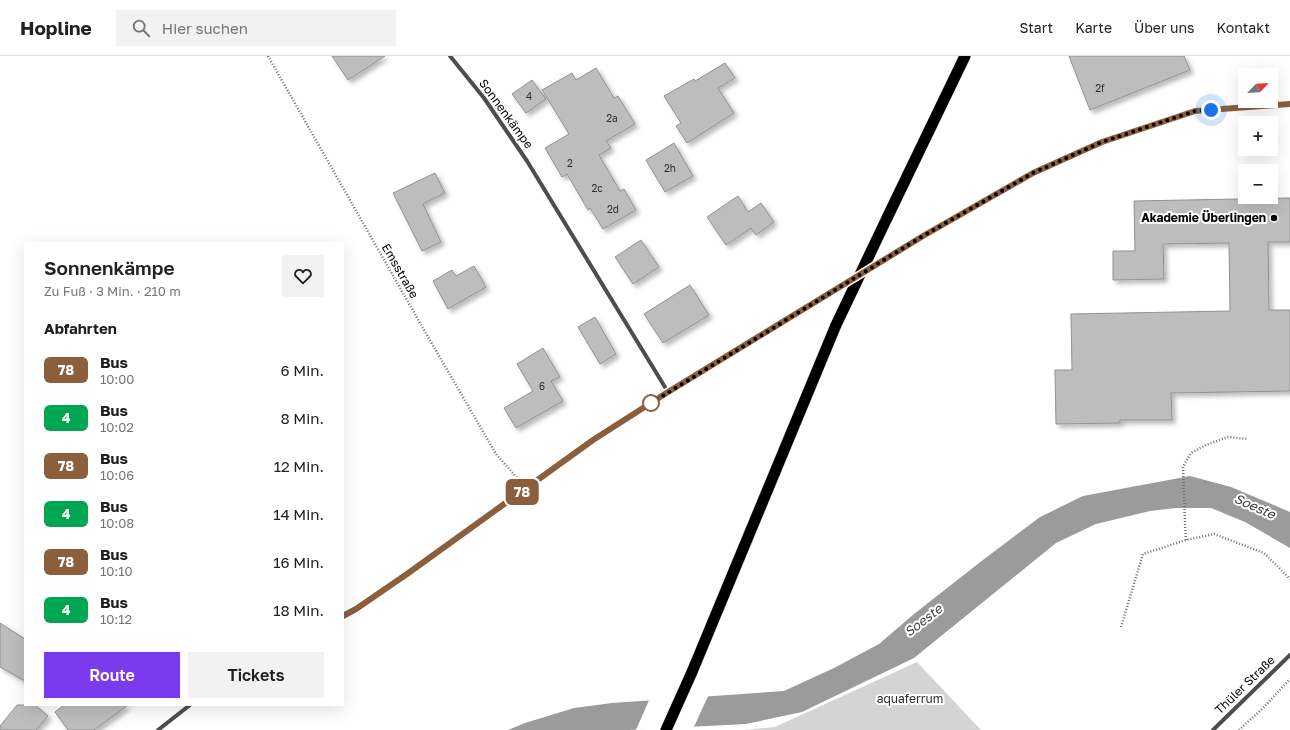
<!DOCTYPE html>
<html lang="de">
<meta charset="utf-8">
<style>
:root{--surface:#fff;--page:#f2f2f2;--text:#202124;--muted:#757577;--line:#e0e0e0;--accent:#7c3aed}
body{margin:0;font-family:"Golos Text",sans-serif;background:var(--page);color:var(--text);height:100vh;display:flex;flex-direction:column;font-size:15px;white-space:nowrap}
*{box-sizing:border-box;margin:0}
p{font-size:13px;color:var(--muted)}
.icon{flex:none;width:22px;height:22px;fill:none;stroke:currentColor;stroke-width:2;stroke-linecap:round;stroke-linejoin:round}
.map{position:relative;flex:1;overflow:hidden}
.side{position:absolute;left:24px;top:186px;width:320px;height:464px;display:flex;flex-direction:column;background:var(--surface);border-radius:0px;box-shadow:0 4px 16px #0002}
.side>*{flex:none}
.badge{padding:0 8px;border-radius:6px;font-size:14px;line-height:26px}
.needle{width:26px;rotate:65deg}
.controls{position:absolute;left:1238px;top:12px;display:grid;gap:8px}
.controls a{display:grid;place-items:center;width:40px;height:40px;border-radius:0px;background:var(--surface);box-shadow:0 4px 16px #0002;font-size:20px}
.you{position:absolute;width:20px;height:20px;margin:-10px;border:3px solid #fff;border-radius:50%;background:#1a73e8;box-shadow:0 0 0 6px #1a73e833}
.map>.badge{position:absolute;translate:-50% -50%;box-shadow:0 0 0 2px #fff}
h2{padding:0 20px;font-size:15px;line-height:36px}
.round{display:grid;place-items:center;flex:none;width:42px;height:42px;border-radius:0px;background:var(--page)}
.head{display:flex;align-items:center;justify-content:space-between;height:68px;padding:0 20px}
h1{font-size:19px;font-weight:600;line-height:30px}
.button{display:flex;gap:8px;margin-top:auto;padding:8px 20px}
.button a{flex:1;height:46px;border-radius:0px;background:var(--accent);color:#fff;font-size:16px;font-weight:600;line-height:46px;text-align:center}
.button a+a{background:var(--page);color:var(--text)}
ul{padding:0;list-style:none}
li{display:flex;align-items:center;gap:12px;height:48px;padding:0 20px}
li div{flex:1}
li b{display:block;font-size:15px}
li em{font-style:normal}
li .badge{min-width:44px;font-weight:700;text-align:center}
header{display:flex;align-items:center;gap:24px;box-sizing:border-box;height:56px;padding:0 20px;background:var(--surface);border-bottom:1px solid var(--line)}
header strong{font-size:19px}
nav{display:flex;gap:22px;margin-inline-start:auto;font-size:14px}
.search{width:280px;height:36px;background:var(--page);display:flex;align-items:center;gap:10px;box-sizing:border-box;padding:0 14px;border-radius:0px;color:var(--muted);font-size:15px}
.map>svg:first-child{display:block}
.green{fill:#d4d4d4}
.water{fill:#9b9b9b}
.pier{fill:#fff}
.building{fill:#bdbdbd;stroke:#919191;filter:url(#shadow)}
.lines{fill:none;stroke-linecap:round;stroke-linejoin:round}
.trunk-casing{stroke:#dbdbdb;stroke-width:12}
.path{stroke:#6f6f6f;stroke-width:2.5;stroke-dasharray:1 2;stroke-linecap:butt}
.minor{stroke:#4d4d4d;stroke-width:4}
.trunk{stroke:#000;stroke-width:11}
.trunk-bridge-casing{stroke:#dbdbdb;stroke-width:12;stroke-linecap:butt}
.trunk-bridge{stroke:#000;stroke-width:11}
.line-casing{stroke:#fff;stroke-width:9}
.line{stroke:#8b5e3c;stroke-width:6}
.walk{stroke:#000;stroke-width:4;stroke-dasharray:0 7.2}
.poi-dot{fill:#000;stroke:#fff;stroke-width:1.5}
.stop-dot{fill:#fff;stroke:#8b5e3c;stroke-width:2}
.labels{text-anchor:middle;stroke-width:4;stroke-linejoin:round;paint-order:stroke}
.number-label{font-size:10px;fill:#2f2f2f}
.street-label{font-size:12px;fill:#000;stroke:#fff}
.poi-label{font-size:12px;font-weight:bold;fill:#000;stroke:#fff;text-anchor:end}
.park-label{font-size:12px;fill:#2b2b2b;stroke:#fff}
.water-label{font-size:13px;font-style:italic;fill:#3c3c3c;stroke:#fff}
</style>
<header>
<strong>Hopline</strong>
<div class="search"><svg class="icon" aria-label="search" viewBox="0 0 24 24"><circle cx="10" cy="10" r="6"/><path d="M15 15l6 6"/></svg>Hier suchen</div>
<nav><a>Start</a><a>Karte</a><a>Über uns</a><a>Kontakt</a></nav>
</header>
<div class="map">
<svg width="1290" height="674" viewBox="0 0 1290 674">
<defs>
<filter id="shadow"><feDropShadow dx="3.5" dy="3.5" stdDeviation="2" flood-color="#0004"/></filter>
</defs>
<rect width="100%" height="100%" fill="#fff"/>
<path class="green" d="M 917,606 L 981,674 L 745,674 L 775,671 Z"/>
<path class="water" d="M 1190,420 L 1231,431 L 1290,456 L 1290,492 L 1245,466 L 1211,452 L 1176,452 L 1150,455 L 1096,468 L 1056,487 L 914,602 L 802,656 L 746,668 L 629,674 L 508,674 L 525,667 L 574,652 L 612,647 L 784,635 L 834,612 L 879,588 L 914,558 L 979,507 L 1040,461 L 1083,440 Z"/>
<path class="pier" d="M 709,638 L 693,673 L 636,674 L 650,642 Z"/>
<path class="building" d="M 332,0 L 385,0 L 348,24 Z
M 1069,0 L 1184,0 L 1190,14 L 1090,54 Z
M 725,7 L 735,22 L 718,32 L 734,57 L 687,87 L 676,70 L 681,67 L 664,40 L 694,23 L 695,25 Z
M 596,12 L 614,42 L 618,40 L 635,68 L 606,85 L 611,92 L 599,99 L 620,135 L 624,133 L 636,154 L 603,173 L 590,152 L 588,154 L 567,118 L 562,121 L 545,92 L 569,78 L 542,34 L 572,17 L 576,24 Z
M 532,24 L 546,43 L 526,57 L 512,38 Z
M 674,87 L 693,120 L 665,136 L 646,104 Z
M 435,117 L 445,137 L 423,148 L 441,186 L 422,195 L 393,137 Z
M 738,140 L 748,156 L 761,147 L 774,166 L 756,179 L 751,172 L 726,189 L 707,161 Z
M 1290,142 L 1290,186 L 1268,186 L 1269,254 L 1290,254 L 1290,335 L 1171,337 L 1172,364 L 1120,364 L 1120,367 L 1056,368 L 1055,314 L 1072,314 L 1071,258 L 1230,255 L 1229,187 L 1163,188 L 1164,223 L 1113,224 L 1113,195 L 1135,195 L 1134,145 Z
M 641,184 L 659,211 L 633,228 L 615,201 Z
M 474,210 L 486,231 L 448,253 L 433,225 L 452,214 L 456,220 Z
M 690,229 L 709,259 L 663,287 L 644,258 Z
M 595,261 L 616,298 L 600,308 L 578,271 Z
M 543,292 L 560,321 L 551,325 L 563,345 L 516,372 L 504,352 L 533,335 L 517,308 Z
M 0,567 L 25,583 L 25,625 L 0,611 Z
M 17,649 L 35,649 L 48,660 L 36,674 L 0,674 L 0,670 Z
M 64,649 L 128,649 L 94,674 L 68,674 L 55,656 Z"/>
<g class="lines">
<g class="trunk-casing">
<path id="trunk" d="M 887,162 L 965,0
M 666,674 L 692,616 L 836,269"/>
</g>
<path class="path" d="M 268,0 L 420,267 L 496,398 L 519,424
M 1186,484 L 1185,467 L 1183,411 L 1191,397 L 1206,389 L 1228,381 L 1248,383
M 1121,571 L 1143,498 L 1186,484 L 1214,478 L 1264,497 L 1290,523
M 1239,674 L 1263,652 L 1290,623"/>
<path class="minor" d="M 450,0 L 484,42 L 527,105 L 668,336
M 865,216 L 923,180 L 1033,117 L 1102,86 L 1195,55 L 1290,48
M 343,560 L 356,553 L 407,518 L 593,384 L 668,336 L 856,221
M 158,674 L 190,649
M 1213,674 L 1290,599"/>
<use href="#trunk" class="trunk"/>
<g class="trunk-bridge-casing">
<path id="trunk-bridge" d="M 836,269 L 887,162"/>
</g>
<use href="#trunk-bridge" class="trunk-bridge"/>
</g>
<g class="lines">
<g class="line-casing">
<path id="line" d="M 343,560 L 356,553 L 407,518 L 593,384 L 668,336 L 923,180 L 1033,117 L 1102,86 L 1195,55 L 1290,48"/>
</g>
<use href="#line" class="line"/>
<path class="walk" d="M 651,347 L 923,180 L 1033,117 L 1102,86 L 1195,55 L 1211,54"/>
</g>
<circle class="poi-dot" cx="1274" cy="162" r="4"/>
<circle class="stop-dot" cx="651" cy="347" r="8"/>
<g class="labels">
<g class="number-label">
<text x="1100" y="36">2f</text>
<text x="529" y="44">4</text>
<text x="612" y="66">2a</text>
<text x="570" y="111">2</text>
<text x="670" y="116">2h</text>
<text x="597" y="136">2c</text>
<text x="613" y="157">2d</text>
<text x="542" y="334">6</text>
</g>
<g class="street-label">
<text transform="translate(506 58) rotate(54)" y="4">Sonnenkämpe</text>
<text transform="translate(400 215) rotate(60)" y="4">Emsstraße</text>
<text transform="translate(1245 629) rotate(-44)" y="4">Thüler Straße</text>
</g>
<g class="poi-label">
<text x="1266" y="166">Akademie Überlingen</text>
</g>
<g class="park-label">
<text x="910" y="647">aquaferrum</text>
</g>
<g class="water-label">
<text transform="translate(1255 450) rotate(24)" y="5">Soeste</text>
<text transform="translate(923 564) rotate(-38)" y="5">Soeste</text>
</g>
</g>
</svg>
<div class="controls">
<a><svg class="needle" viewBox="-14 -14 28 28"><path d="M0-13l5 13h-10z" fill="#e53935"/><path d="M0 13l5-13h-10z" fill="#757577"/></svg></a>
<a>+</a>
<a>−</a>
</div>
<div class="you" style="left:1211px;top:54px"></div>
<b class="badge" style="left:522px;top:436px;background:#8b5e3c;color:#fff">78</b>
<section class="side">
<div class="head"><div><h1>Sonnenkämpe</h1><p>Zu Fuß · 3 Min. · 210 m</p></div><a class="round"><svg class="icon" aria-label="heart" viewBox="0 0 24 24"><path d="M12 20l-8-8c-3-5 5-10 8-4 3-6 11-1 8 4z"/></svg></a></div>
<h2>Abfahrten</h2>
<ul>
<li><span class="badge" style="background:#8b5e3c;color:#fff">78</span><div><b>Bus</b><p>10:00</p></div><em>6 Min.</em></li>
<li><span class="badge" style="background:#00a651;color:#fff">4</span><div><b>Bus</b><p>10:02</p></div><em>8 Min.</em></li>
<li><span class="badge" style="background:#8b5e3c;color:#fff">78</span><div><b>Bus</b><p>10:06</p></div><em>12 Min.</em></li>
<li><span class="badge" style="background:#00a651;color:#fff">4</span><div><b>Bus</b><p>10:08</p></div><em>14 Min.</em></li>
<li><span class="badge" style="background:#8b5e3c;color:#fff">78</span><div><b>Bus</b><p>10:10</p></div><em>16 Min.</em></li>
<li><span class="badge" style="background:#00a651;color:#fff">4</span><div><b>Bus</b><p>10:12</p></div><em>18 Min.</em></li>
</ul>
<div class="button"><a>Route</a><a>Tickets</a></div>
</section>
</div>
